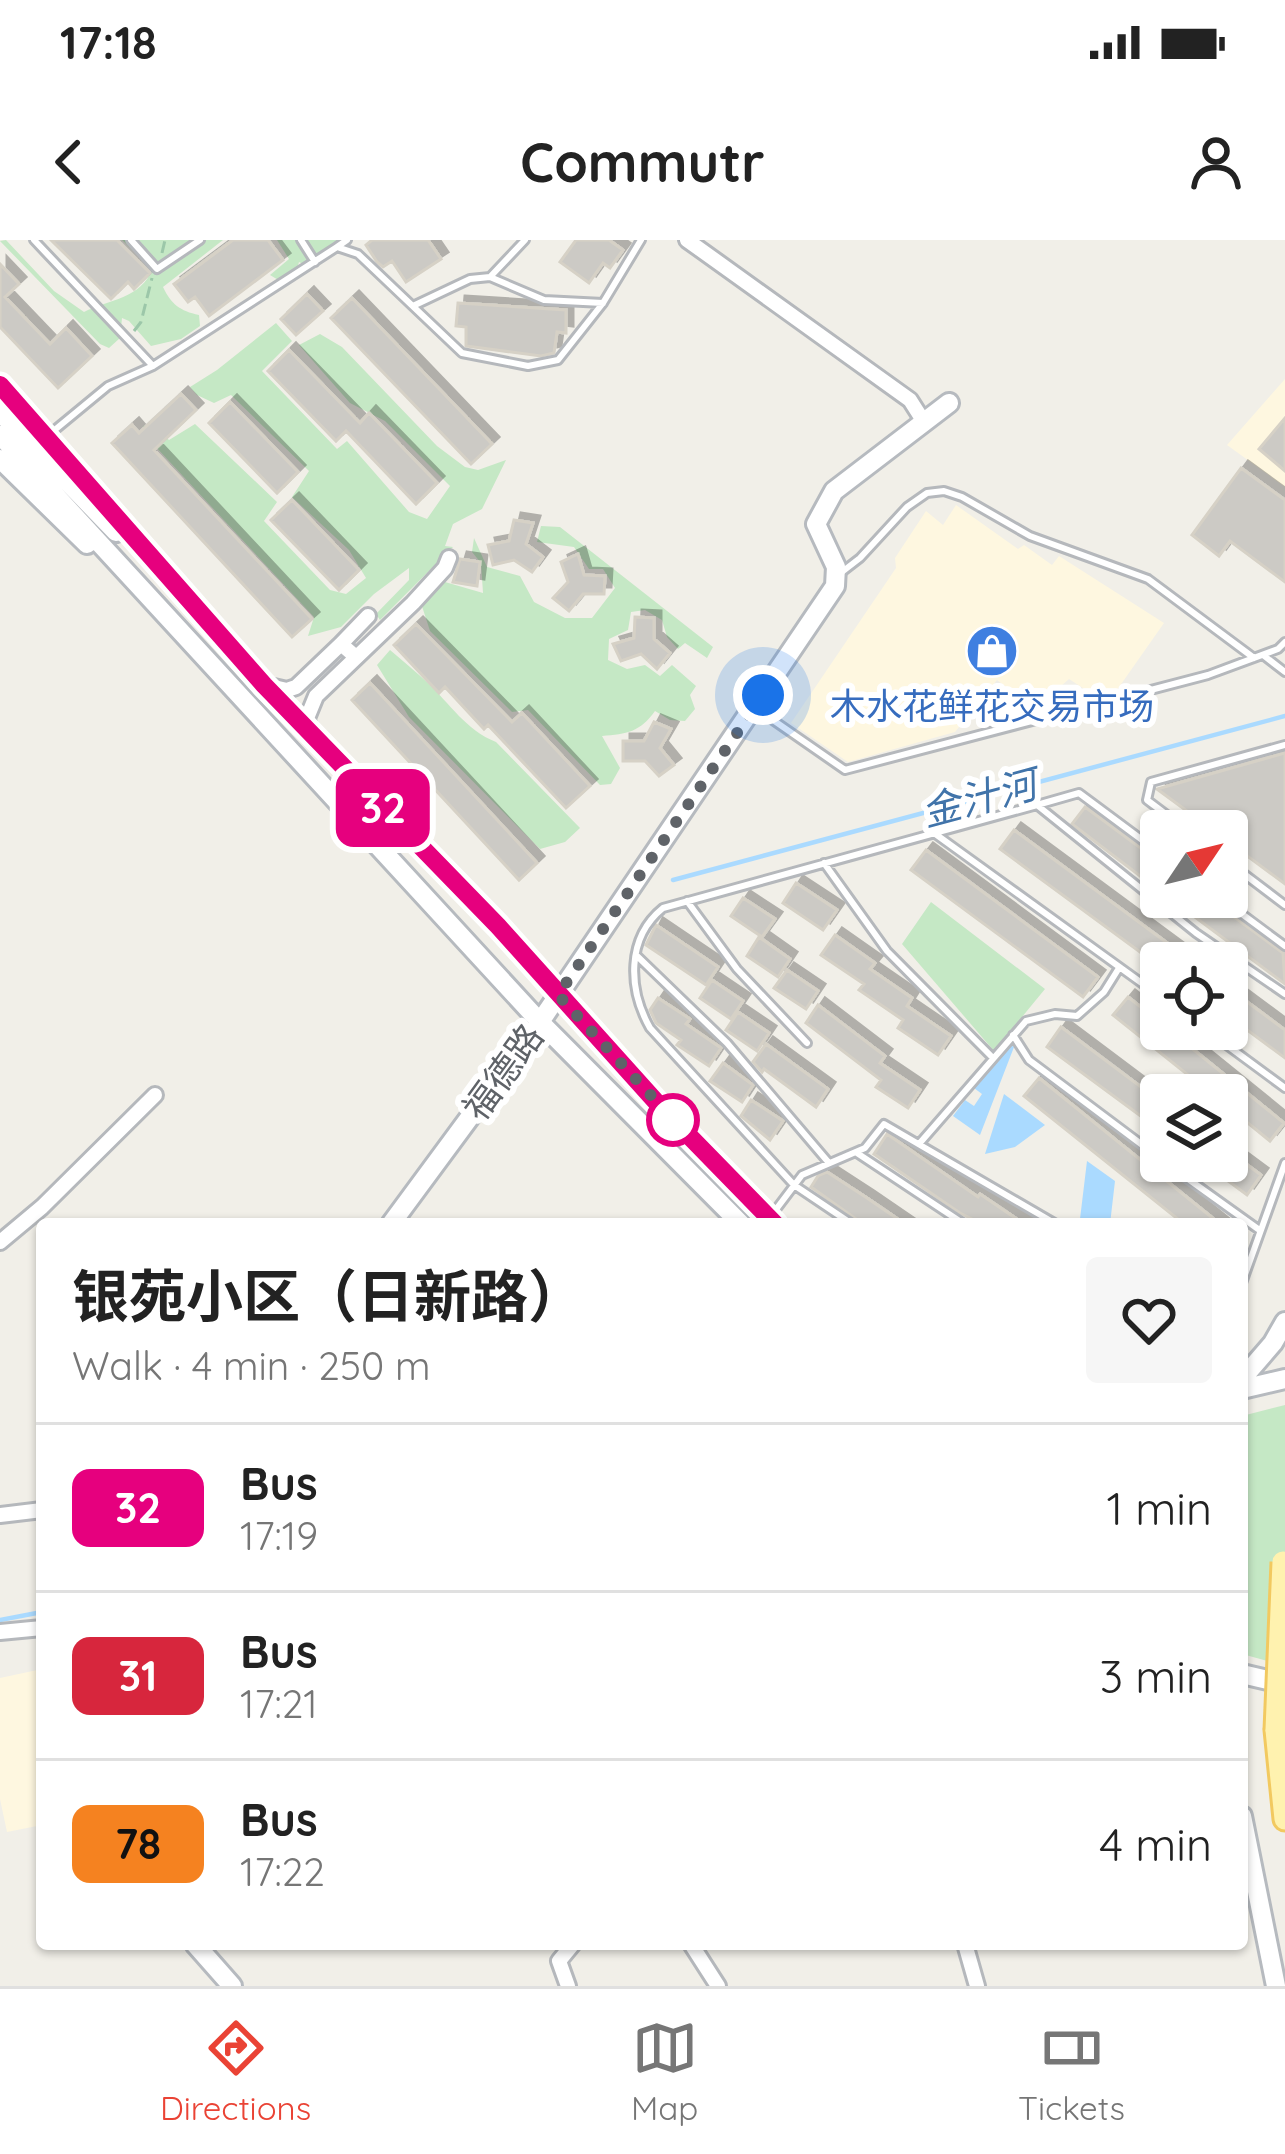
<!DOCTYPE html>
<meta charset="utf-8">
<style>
:root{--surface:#fff;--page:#f6f6f6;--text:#222;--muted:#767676;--line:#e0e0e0;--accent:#ea4335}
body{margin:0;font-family:Quicksand,"Noto Sans SC",sans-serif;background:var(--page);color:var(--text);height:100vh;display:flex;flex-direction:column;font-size:45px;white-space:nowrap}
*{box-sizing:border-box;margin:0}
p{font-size:39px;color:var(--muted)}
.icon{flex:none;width:66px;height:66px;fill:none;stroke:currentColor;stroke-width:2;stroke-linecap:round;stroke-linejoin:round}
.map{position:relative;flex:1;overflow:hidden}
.details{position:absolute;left:36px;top:978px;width:1212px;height:732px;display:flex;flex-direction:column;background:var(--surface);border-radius:12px;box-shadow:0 3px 9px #0004}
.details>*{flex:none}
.badge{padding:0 24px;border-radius:18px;font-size:42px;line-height:78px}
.needle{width:78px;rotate:55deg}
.controls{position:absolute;left:1140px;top:570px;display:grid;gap:24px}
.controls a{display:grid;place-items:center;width:108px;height:108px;border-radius:12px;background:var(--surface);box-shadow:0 3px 9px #0004;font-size:60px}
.you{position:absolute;width:60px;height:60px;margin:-30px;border:9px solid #fff;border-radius:50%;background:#1a73e8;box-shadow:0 0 0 18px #1a73e833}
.map>.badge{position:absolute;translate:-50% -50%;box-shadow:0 0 0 6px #fff}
.round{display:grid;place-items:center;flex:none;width:126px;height:126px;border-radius:12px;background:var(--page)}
.overview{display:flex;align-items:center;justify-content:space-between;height:204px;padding:0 36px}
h1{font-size:57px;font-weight:700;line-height:90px}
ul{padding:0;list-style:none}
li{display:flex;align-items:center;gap:36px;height:168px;padding:0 36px;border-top:3px solid var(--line)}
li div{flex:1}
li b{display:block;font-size:45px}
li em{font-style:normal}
li .badge{min-width:132px;font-weight:700;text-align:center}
.status{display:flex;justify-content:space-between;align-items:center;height:84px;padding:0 60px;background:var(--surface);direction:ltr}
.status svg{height:33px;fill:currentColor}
header{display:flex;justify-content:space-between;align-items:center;height:156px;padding:0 36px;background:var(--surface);font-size:54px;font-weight:700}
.dock{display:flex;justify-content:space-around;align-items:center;height:168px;border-top:3px solid var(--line);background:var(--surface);font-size:33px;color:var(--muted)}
.dock a{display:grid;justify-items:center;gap:6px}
.dock .active{color:var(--accent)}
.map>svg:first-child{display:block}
.commercial{fill:#fef7e0}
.green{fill:#c5e8c5}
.water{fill:#aadaff}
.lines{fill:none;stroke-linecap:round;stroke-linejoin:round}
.stream{stroke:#aadaff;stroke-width:4.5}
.building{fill:#cccac5;stroke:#d6d1c6;stroke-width:3;filter:url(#shadow)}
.lane-casing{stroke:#b5b8bc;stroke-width:12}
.street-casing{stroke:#b5b8bc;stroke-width:20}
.secondary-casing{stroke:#b6babf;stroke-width:24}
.primary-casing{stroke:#f2c960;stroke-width:27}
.path{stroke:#9cc7a9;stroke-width:3;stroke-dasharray:12 6;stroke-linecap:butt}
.lane{stroke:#fff;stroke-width:6}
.street{stroke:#fff;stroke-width:14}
.secondary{stroke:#fff;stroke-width:18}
.primary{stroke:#fff2af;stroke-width:21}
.primary-bridge-casing{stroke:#f2c960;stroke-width:27;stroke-linecap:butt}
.primary-bridge{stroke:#fff2af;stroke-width:21}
.line-casing{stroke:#fff;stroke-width:27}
.line{stroke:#e6007e;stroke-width:18}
.walk{stroke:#5f6368;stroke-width:12;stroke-dasharray:0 21.6}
.stop-dot{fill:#fff;stroke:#e6007e;stroke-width:6}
.labels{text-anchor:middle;stroke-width:12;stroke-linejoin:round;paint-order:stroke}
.shop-label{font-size:36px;fill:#366cbe;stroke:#fff}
.street-label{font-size:36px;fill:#5f6368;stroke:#fff}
.water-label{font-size:39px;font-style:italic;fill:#4174aa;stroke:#fff}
</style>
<div class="status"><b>17:18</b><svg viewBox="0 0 49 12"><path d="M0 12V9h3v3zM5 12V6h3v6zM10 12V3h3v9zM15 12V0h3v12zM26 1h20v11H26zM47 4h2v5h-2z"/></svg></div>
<header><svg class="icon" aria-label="back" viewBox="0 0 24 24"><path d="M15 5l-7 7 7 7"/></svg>Commutr<svg class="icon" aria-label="person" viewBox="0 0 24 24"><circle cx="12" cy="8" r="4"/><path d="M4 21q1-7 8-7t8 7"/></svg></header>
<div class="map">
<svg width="1285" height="1746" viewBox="0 0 1285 1746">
<defs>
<filter id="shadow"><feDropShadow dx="7" dy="-7" stdDeviation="0" flood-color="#0004"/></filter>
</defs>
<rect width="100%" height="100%" fill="#f1efe8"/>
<path class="commercial" d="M 1285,139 L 1285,247 L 1227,205 Z
M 956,265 L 1018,309 L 1024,305 L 1052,325 L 1059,316 L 1164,383 L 1117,450 L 1095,456 L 1069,439 L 1035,469 L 997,440 L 955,492 L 848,522 L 791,483 L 896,328 L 895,318 L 926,271 L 943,285 Z
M 42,1429 L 42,1585 L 7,1592 L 0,1559 L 0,1438 Z"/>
<path class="green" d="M 6,0 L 54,51 L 84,72 C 108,60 142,58 152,29 L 122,0 L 223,0 L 163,47 C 171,64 180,71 199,75 L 200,86 L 181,99 L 151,106 L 129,81 L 122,78 L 120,98 L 109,108 L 100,104 L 0,1 Z
M 277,0 L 339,0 L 303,24 L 299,22 L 297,29 L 280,41 L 270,35 L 289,19 Z
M 276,83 L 292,101 L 262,131 L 337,209 L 347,201 L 409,272 L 427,279 L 450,246 L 385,181 L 350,163 L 299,105 L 320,94 L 342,107 L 437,206 L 465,227 L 478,230 L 506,220 L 482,269 L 453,284 L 445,306 L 453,307 L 380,380 L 376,374 L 409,340 L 409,328 L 374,354 L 341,387 L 308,396 L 314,377 L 155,206 L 143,186 L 154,185 L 169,200 L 195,184 L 277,262 L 264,281 L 330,350 L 346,354 L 366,338 L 349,310 L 292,257 L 309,231 L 231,155 L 214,163 L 197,155 L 190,147 L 217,130 Z
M 541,286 L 560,287 L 713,407 L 707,418 L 685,403 L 678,409 L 667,397 L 662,380 L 645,370 L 631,372 L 628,390 L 609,399 L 608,420 L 627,429 L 645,425 L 660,436 L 672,425 L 696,446 L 690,455 L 695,469 L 685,481 L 670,480 L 655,471 C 640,492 627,494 602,496 L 620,528 L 611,544 L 600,545 L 528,470 L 512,472 L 430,391 L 420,360 L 445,342 L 483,353 L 481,323 L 472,312 L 474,298 L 487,327 L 520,336 L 534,362 L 565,378 L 592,378 L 615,348 L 603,329 L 589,329 L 574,307 L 537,302 Z
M 390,410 C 403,421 416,432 428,443 C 450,464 466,490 496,502 L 580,588 L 565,602 L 540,609 L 409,477 L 377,425 Z
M 931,662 L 1045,749 L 994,811 L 902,704 Z
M 1285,1165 L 1285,1426 L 1242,1414 L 1242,1176 Z"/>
<path class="water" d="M 1007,802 L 1014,807 L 980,895 L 953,876 L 965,860 L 974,866 L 982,854 L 974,848 Z
M 1004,854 L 1045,885 L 1015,907 L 985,914 Z
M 1087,921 L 1115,941 L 1110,984 L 1087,984 L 1080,979 Z"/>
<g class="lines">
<path class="stream" d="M 673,640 L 1285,476
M 0,1380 L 42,1372"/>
</g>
<path class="building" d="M 51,0 L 117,0 L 150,33 L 134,49 L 128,42 L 111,59 Z
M 233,0 L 268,0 L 283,20 L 209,76 L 195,57 L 188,62 L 174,44 Z
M 372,0 L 428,0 L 441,19 L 406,42 L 392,21 L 383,27 L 377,22 L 366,5 Z
M 576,0 L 609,0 L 623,10 L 610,28 L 603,23 L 589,43 L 560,22 Z
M 0,24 L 19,44 L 5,57 L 50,104 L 66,88 L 92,116 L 58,148 L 0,87 Z
M 307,54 L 323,71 L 296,95 L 281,79 Z
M 352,58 L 492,204 L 471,224 L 331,78 Z
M 458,63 L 566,70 L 566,93 L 557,92 L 554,113 L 541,116 L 466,106 L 466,87 L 456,86 Z
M 289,110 L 360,183 L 369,173 L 437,243 L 416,264 L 346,191 L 336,201 L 268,131 Z
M 181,154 L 196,170 L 154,210 L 312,379 L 292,397 L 112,203 L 132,185 L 139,193 Z
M 230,162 L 298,232 L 277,253 L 209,183 Z
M 1285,178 L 1285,231 L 1259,209 Z
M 1241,228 L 1285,260 L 1285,342 L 1230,301 L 1219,316 L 1192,295 Z
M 292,260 L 359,330 L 339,350 L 271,280 Z
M 514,280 L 533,283 L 526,304 L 543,317 L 532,332 L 514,320 L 493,325 L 488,305 L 509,301 Z
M 578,314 L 584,335 L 605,336 L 604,354 L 583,354 L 569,371 L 553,358 L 568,342 L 561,322 Z
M 460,319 L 480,322 L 477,346 L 453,342 Z
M 635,377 L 654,378 L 654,399 L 670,413 L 657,429 L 641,414 L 621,421 L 613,404 L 634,398 Z
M 416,384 L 512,482 L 522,473 L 590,546 L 566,568 L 488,485 L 484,489 L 445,447 L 439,453 L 394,405 Z
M 370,443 L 537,623 L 519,640 L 352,460 Z
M 654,482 L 671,489 L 660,508 L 674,525 L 659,536 L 645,521 L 623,521 L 623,501 L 644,501 Z
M 1285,513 L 1285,644 L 1227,601 L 1227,591 L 1214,591 L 1157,549 Z
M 1085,567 L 1161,623 L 1161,652 L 1072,584 Z
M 1014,590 L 1193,722 L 1193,723 L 1155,723 L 1000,609 Z
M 926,610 L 1098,737 L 1083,757 L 911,630 Z
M 796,643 L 837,670 L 823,690 L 783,663 Z
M 1168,657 L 1207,657 L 1283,713 L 1285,744 Z
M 743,658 L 775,679 L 762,697 L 731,676 Z
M 656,685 L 718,727 L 706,745 L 646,705 Z
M 835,695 L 875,723 L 870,729 L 912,758 L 907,766 L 951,796 L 938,815 L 898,788 L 903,780 L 859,750 L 864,744 L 821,715 Z
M 759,697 L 790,719 L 778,737 L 747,716 Z
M 787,730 L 818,751 L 806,769 L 774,748 Z
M 712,740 L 743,761 L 731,779 L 700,758 Z
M 1227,747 L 1285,790 L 1285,818 L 1227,775 Z
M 1128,757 L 1161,783 L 1161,789 L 1168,789 L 1284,883 L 1270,901 L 1227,866 L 1227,855 L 1213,855 L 1113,775 Z
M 658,758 L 690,779 L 686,784 L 721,808 L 709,826 L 677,805 L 681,800 L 656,783 L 650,770 Z
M 818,765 L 885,816 L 880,823 L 920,850 L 908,868 L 876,847 L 881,840 L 806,783 Z
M 738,772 L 769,793 L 757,811 L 726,790 Z
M 1061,787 L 1161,862 L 1161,891 L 1047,807 Z
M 766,804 L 828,849 L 816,867 L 764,829 L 762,832 L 753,822 Z
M 723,823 L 753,845 L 742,862 L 710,841 Z
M 1039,838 L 1220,984 L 1184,984 L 1024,856 Z
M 751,860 L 783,881 L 770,900 L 741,876 Z
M 887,894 L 978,957 L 980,954 L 1024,984 L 982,984 L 960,973 L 874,914 Z
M 1227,910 L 1261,935 L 1247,955 L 1201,921 L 1227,921 Z
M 827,932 L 867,958 L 905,984 L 863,984 L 811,947 L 818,936 Z"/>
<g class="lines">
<g class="lane-casing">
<path id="lane" d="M 34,0 L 153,126
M 131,0 L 157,29 L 200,0
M 301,0 L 315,22
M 337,7 L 347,0
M 490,37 L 525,0
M 415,65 L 470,39 L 490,37 L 544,60 L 603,63
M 51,193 L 108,146 L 153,126 L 337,7 L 358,14 L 462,113 L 528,126 L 558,120 L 603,63 L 641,0
M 838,335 L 860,318 L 907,267 L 927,253 L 944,251 L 962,257 L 1030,296 L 1148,339 L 1254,418
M 1263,415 L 1285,432
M 757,469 L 845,530 L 1208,435 L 1278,409 L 1285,402
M 1037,565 L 1079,553 L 1161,614
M 1188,591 L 1147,560 L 1151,542 L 1285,505
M 934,593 L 1161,757
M 1227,621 L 1285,665
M 824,623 L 887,711 L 992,817
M 1219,657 L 1285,706
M 687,661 L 737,729 L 807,803
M 636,715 L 727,803 L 829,923
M 1200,723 L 1214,706
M 1205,789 L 1285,848
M 1013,795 L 1029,820 L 1161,919
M 919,904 L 1026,781 L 1055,774 L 1077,776 L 1104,752 L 1119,728
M 857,913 L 964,984
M 1163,921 L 1258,989
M 771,976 L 802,935 L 865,908 L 884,884 L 1056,984
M 852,984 L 794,945 L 650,788 C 628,749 626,698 663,668 L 1037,565 L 1196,693 L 1285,754
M 1242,1043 L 1285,923"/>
</g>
<g class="street-casing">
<path id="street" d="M 687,0 L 910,160 L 924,182
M 341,404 L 368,376
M 265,445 L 287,450 L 296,447 L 341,404 L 356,417
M 309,492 L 307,478 L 316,456 L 413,363 L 445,328 L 449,318
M 0,1002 L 42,967 L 155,855
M 0,1275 L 42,1270
M 0,1392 L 42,1388
M 691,1704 L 718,1746
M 965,1704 L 977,1746
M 568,1746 L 559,1721 L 573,1704"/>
</g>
<g class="secondary-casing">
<path id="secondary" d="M 0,145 L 292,475 L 498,685 L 658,864 L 775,984
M 0,172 L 116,292
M 0,195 L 540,782 L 741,984
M 0,219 L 87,304
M 391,984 L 540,782 L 835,346 L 836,327 L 816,284 L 834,251 L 949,163
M 1242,1139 L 1273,1103 L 1285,1082
M 1242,1149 L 1285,1139
M 1242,1434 L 1285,1444
M 1242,1576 L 1276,1746
M 195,1704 L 232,1746"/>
</g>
<g class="primary-casing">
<path id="primary" d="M 1276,1490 L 1285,1579"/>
</g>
<path class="path" d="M 162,13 L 165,0
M 134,91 L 141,82 L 152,38"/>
<use href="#lane" class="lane"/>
<use href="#street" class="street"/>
<use href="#secondary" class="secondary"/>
<use href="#primary" class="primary"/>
<g class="primary-bridge-casing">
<path id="primary-bridge" d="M 1276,1490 L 1283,1322"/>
</g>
<use href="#primary-bridge" class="primary-bridge"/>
</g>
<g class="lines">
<g class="line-casing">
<path id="line" d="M 0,145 L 264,445 L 498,686 L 658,864 L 775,984"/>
</g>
<use href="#line" class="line"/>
<path class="walk" d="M 673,880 L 684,891 L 558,755 L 763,455"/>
</g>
<defs>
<g id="shop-disc" transform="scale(2.7)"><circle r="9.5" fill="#3f7fe0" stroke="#fff"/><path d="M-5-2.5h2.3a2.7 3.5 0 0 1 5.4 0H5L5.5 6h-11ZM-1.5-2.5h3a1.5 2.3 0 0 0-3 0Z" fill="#fff"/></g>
</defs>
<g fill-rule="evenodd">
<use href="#shop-disc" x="992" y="411"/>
</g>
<circle class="stop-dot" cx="673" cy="880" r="24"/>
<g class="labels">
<g class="shop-label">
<text x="992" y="479">木水花鲜花交易市场</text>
</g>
<g class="street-label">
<text transform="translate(503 832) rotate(-54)" y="13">福德路</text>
</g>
<g class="water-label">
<text transform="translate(979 558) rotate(-15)" y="14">金汁河</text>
</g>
</g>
</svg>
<div class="controls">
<a><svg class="needle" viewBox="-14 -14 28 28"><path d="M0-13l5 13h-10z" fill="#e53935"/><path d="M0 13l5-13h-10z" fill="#767676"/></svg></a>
<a><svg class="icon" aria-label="locate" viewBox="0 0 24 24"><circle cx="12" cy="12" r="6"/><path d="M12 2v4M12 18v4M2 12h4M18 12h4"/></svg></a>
<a><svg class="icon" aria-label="layers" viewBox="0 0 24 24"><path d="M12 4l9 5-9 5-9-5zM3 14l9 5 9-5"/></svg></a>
</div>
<div class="you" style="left:763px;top:455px"></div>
<b class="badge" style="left:383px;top:568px;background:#e6007e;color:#fff">32</b>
<section class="details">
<div class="overview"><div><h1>银苑小区（日新路）</h1><p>Walk · 4 min · 250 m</p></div><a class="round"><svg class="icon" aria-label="heart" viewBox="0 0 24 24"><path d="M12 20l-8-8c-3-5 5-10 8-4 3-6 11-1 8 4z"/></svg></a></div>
<ul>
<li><span class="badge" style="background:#e6007e;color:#fff">32</span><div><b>Bus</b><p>17:19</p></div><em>1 min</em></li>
<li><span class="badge" style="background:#d7263d;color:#fff">31</span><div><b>Bus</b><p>17:21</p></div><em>3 min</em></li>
<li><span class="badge" style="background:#f58220;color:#111">78</span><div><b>Bus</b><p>17:22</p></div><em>4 min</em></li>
</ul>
</section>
</div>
<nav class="dock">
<a class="active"><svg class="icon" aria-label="directions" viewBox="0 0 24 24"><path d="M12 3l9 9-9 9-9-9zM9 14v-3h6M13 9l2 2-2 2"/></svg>Directions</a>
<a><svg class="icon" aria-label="map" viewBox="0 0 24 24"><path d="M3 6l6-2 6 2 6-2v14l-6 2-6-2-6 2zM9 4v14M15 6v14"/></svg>Map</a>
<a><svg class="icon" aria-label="tickets" viewBox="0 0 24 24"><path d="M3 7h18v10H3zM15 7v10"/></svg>Tickets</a>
</nav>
